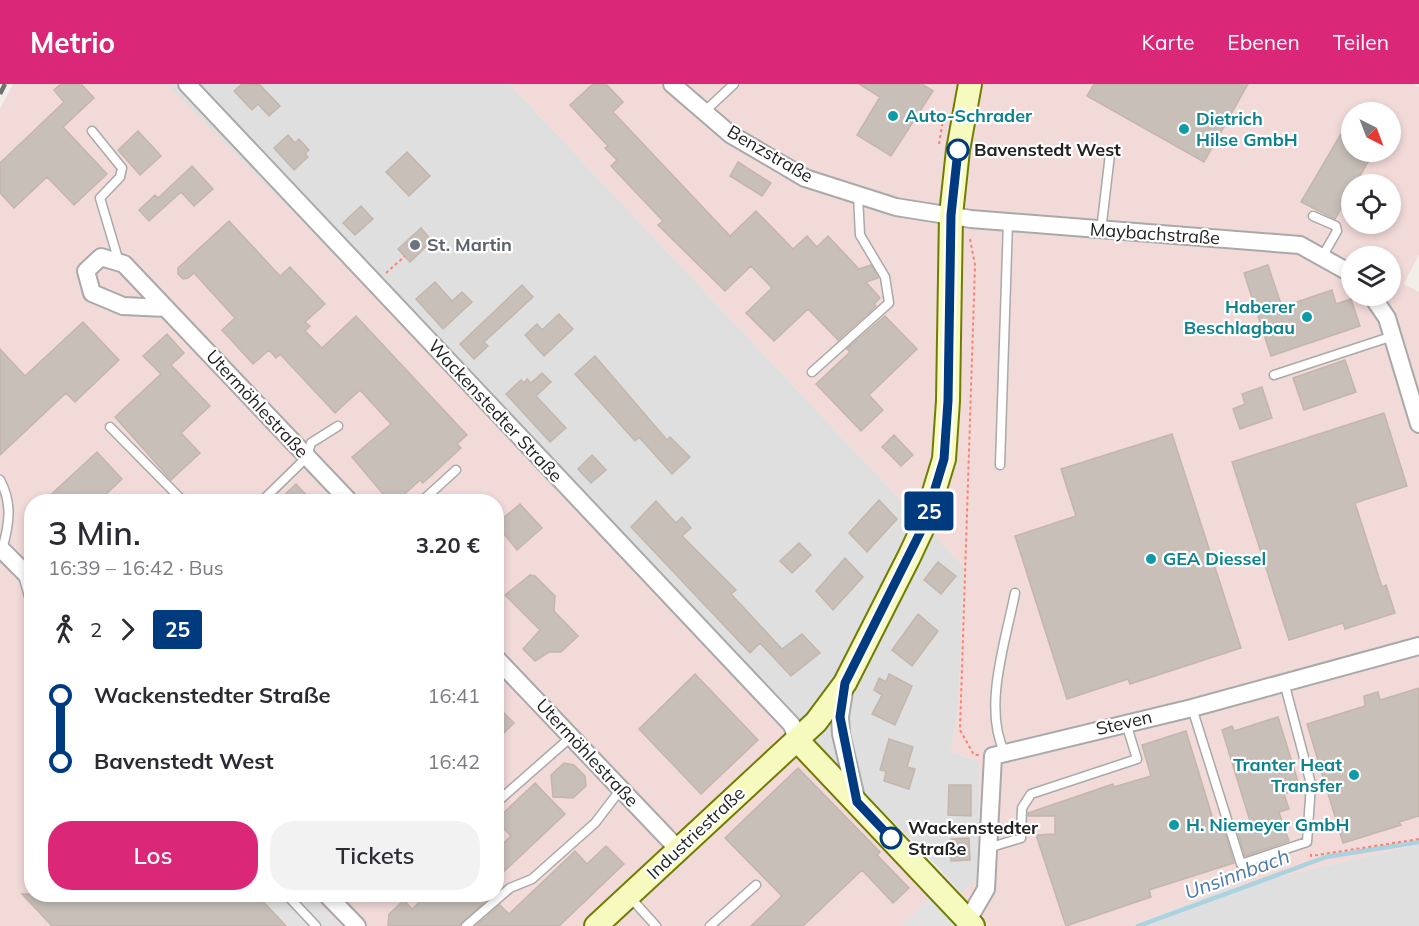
<!DOCTYPE html>
<html lang="de">
<meta charset="utf-8">
<style>
:root{--surface:#fff;--page:#f2f2f3;--text:#2b2b33;--muted:#7c7c81;--accent:#db2777}
body{margin:0;font-family:Mulish,sans-serif;background:var(--page);color:var(--text);height:100vh;display:flex;flex-direction:column;font-size:22px;white-space:nowrap}
*{box-sizing:border-box;margin:0}
p{font-size:20px;color:var(--muted)}
.icon{flex:none;width:33px;height:33px;fill:none;stroke:currentColor;stroke-width:2;stroke-linecap:round;stroke-linejoin:round}
.map{position:relative;flex:1;overflow:hidden}
.panel{position:absolute;left:24px;top:410px;width:480px;height:408px;display:flex;flex-direction:column;background:var(--surface);border-radius:24px;box-shadow:0 3px 9px #0003}
.panel>*{flex:none}
.badge{padding:0 12px;border-radius:4px;font-size:21px;line-height:39px}
.needle{width:39px;rotate:138deg}
.tools{position:absolute;left:1341px;top:18px;display:grid;gap:12px}
.tools a{display:grid;place-items:center;width:60px;height:60px;border-radius:50%;background:var(--surface);box-shadow:0 3px 9px #0003;font-size:30px}
.map>.badge{position:absolute;translate:-50% -50%;box-shadow:0 0 0 3px #fff}
.legs{display:flex;align-items:center;gap:9px;height:66px;padding:0 24px;font-size:20px}
.legs p{margin-inline-start:auto}
.summary{display:flex;align-items:center;justify-content:space-between;height:102px;padding:0 24px}
h1{font-size:33px;font-weight:600;line-height:45px}
.cta{display:flex;gap:12px;margin-top:auto;padding:12px 24px}
.cta a{flex:1;height:69px;border-radius:24px;background:var(--accent);color:#fff;font-size:24px;font-weight:600;line-height:69px;text-align:center}
.cta a+a{background:var(--page);color:var(--text)}
ul{padding:0 24px;list-style:none}
li{display:flex;align-items:center;gap:21px;height:66px;font-size:22px}
li i{display:grid;place-items:center;width:9px;height:100%;margin:0 8px;background:currentColor}
li i::after{content:'';width:15px;height:15px;margin:-8px;border:4px solid;border-radius:50%;background:var(--surface)}
li p{margin-inline-start:auto}
li:first-child i{background:linear-gradient(#0000 50%,currentColor 0)}
li:last-child i{background:linear-gradient(currentColor 50%,#0000 0)}
header{display:flex;align-items:center;gap:36px;box-sizing:border-box;height:84px;padding:0 30px;background:var(--accent);color:#fff}
header strong{font-size:28px}
nav{display:flex;gap:33px;margin-inline-start:auto;font-size:21px}
.map>svg:first-child{display:block}
.residential{fill:#e0dfdf}
.commercial{fill:#f2dad9;fill-rule:evenodd}
.parking{fill:#e2e2e2}
.lines{fill:none;stroke-linecap:round;stroke-linejoin:round}
.stream{stroke:#aad3df;stroke-width:4.5}
.building{fill:#c7bfb8;stroke:#c4b6ab;stroke-width:1.5}
.lane-casing{stroke:#a9a9a9;stroke-width:11}
.street-casing{stroke:#a9a9a9;stroke-width:20}
.secondary-casing{stroke:#707d05;stroke-width:26}
.path{stroke:#fa8072;stroke-width:2;stroke-dasharray:3 3;stroke-linecap:butt}
.lane{stroke:#fff;stroke-width:8}
.street{stroke:#fff;stroke-width:16}
.secondary{stroke:#f7fabf;stroke-width:22}
.rail{stroke:#707070;stroke-width:4.5;stroke-dasharray:12 12;stroke-linecap:butt}
.line-1-casing{stroke:#fff;stroke-width:14}
.line-1{stroke:#003b80;stroke-width:9}
.culture-dot{fill:#0f9aa8;stroke:#fff;stroke-width:2}
.stop-1-dot{fill:#fff;stroke:#003b80;stroke-width:3}
.worship-dot{fill:#6b7280;stroke:#fff;stroke-width:2}
.labels{text-anchor:middle;stroke-width:4.5;stroke-linejoin:round;paint-order:stroke}
.culture-label{font-size:18px;font-weight:bold;fill:#0d838f;stroke:#fff;text-anchor:start}
.stop-label{font-size:18px;font-weight:bold;fill:#222;stroke:#fff;text-anchor:start}
.street-label{font-size:18px;fill:#222;stroke:#fff}
.worship-label{font-size:18px;font-weight:bold;fill:#5b616d;stroke:#fff;text-anchor:start}
.water-label{font-size:20px;font-style:italic;fill:#4a7aab;stroke:#fff}
</style>
<header>
<strong>Metrio</strong>
<nav><a>Karte</a><a>Ebenen</a><a>Teilen</a></nav>
</header>
<div class="map">
<svg width="1419" height="842" viewBox="0 0 1419 842">
<rect width="100%" height="100%" fill="#f2efe9"/>
<path class="residential" d="M 165,0 L 510,0 L 965,484 L 958,626 L 951,668 L 980,678 L 977,796 L 962,810 L 931,776 Z
M 1419,760 L 1419,842 L 1130,842 L 1224,805 Z"/>
<path class="commercial" d="M 13,0 L 167,0 L 962,810 L 977,796 L 980,678 L 951,668 L 958,626 L 965,484 L 510,0 L 1414,0 L 1419,3 L 1419,170 L 1404,200 L 1419,208 L 1419,760 L 1224,805 L 1130,842 L 0,842 L 0,25 ZM 1352,28 L 1390,28 L 1390,68 L 1352,68 ZM 1352,100 L 1390,100 L 1390,140 L 1352,140 ZM 1352,172 L 1390,172 L 1390,212 L 1352,212 ZM 32,417 L 496,417 L 496,810 L 32,810 Z"/>
<path class="parking" d="M 258,810 L 310,810 L 341,842 L 288,842 Z
M 931,813 L 959,842 L 901,842 Z"/>
<g class="lines">
<path class="stream" d="M 1138,842 L 1326,773 L 1419,758"/>
</g>
<path class="building" d="M 61,0 L 81,0 L 94,14 L 63,43 L 107,90 L 74,121 L 47,93 L 14,124 L 0,109 L 0,79 L 64,18 L 54,6 Z
M 242,0 L 259,0 L 280,22 L 269,32 L 258,20 L 252,26 L 234,7 Z
M 593,0 L 606,0 L 623,18 L 613,28 L 730,152 L 756,127 L 793,165 L 807,152 L 817,163 L 828,152 L 859,185 L 871,181 L 878,194 L 866,198 L 880,214 L 874,220 L 876,222 L 838,256 L 808,225 L 774,257 L 746,229 L 772,204 L 751,182 L 725,207 L 658,141 L 663,137 L 611,82 L 617,76 L 605,64 L 608,62 L 570,21 Z
M 859,0 L 922,0 L 933,7 L 891,72 L 857,51 L 880,13 Z
M 1094,0 L 1248,0 L 1204,78 L 1087,12 Z
M 1352,31 L 1352,68 L 1374,68 L 1355,100 L 1352,100 L 1352,106 L 1335,135 L 1301,118 Z
M 138,47 L 161,72 L 140,91 L 118,66 Z
M 288,51 L 295,59 L 299,55 L 309,66 L 305,70 L 308,73 L 294,86 L 274,64 Z
M 407,68 L 430,92 L 409,112 L 386,88 Z
M 738,78 L 771,99 L 762,112 L 730,92 Z
M 192,82 L 213,105 L 194,122 L 181,108 L 149,137 L 139,126 L 155,111 L 158,114 Z
M 361,122 L 373,135 L 355,151 L 343,139 Z
M 229,137 L 280,192 L 290,183 L 325,220 L 305,238 L 310,242 L 305,247 L 322,264 L 356,232 L 467,351 L 457,360 L 461,364 L 423,399 L 420,396 L 397,417 L 389,417 L 352,373 L 391,340 L 360,306 L 335,329 L 280,270 L 276,274 L 269,266 L 253,280 L 222,246 L 235,234 L 194,189 L 188,194 L 183,195 L 178,190 L 178,184 Z
M 421,144 L 432,157 L 410,178 L 398,165 Z
M 1268,181 L 1282,223 L 1332,206 L 1336,220 L 1351,215 L 1360,242 L 1271,272 L 1244,189 Z
M 435,198 L 452,217 L 462,208 L 472,218 L 443,245 L 416,215 Z
M 522,201 L 533,213 L 484,258 L 488,262 L 474,275 L 460,260 Z
M 559,230 L 573,245 L 544,272 L 525,251 L 537,240 L 542,246 Z
M 885,232 L 917,265 L 869,311 L 883,326 L 861,347 L 816,300 L 850,268 L 847,265 Z
M 83,238 L 119,276 L 75,318 L 66,309 L 0,371 L 0,265 L 25,292 Z
M 167,250 L 184,269 L 171,281 L 210,322 L 181,349 L 200,369 L 171,396 L 115,333 L 161,290 L 143,272 Z
M 595,272 L 667,356 L 670,353 L 690,373 L 672,390 L 639,353 L 635,357 L 575,290 Z
M 1345,276 L 1356,308 L 1304,326 L 1293,294 Z
M 542,289 L 551,298 L 536,312 L 566,344 L 550,358 L 506,310 L 521,296 L 524,299 L 527,295 L 531,299 Z
M 1262,303 L 1272,334 L 1240,345 L 1233,325 L 1245,320 L 1242,310 Z
M 1384,329 L 1407,402 L 1355,419 L 1382,503 L 1386,501 L 1395,529 L 1345,545 L 1343,539 L 1289,556 L 1232,378 Z
M 1172,350 L 1241,564 L 1130,600 L 1128,595 L 1067,615 L 1015,452 L 1076,432 L 1061,385 Z
M 894,351 L 913,371 L 901,382 L 882,363 Z
M 97,368 L 122,395 L 99,417 L 44,417 Z
M 592,371 L 606,386 L 591,399 L 578,385 Z
M 296,400 L 312,417 L 278,417 Z
M 879,416 L 897,435 L 867,468 L 849,449 Z
M 656,417 L 676,439 L 682,433 L 691,444 L 682,452 L 736,506 L 731,510 L 782,565 L 802,550 L 820,569 L 791,592 L 760,559 L 750,569 L 631,443 Z
M 520,420 L 542,444 L 517,466 L 496,440 Z
M 799,459 L 811,471 L 792,489 L 780,477 Z
M 845,474 L 863,493 L 833,526 L 816,507 Z
M 938,478 L 956,492 L 941,510 L 924,496 Z
M 530,491 L 535,492 L 555,512 L 554,527 L 578,552 L 561,568 L 549,568 L 535,577 L 523,565 L 540,546 L 505,511 Z
M 918,530 L 938,547 L 912,582 L 892,566 Z
M 695,590 L 758,656 L 701,710 L 639,645 Z
M 889,590 L 912,602 L 895,641 L 872,630 L 882,611 L 874,606 L 879,594 L 886,598 Z
M 1419,604 L 1419,732 L 1399,738 L 1401,741 L 1343,759 L 1307,640 L 1365,622 L 1364,612 L 1378,608 L 1380,616 Z
M 504,629 L 514,639 L 504,649 L 496,642 L 496,636 Z
M 1278,633 L 1300,704 L 1284,710 L 1289,725 L 1279,728 L 1289,757 L 1245,772 L 1236,742 L 1250,737 L 1222,646 L 1232,642 L 1234,647 Z
M 1186,647 L 1217,748 L 1224,746 L 1234,779 L 1149,806 L 1151,813 L 1066,842 L 1036,751 L 1055,750 L 1055,732 L 1028,732 L 1028,729 L 1113,700 L 1114,703 L 1151,692 L 1142,661 Z
M 889,655 L 913,663 L 907,683 L 915,685 L 909,705 L 884,697 L 886,687 L 880,686 Z
M 564,679 L 574,681 L 585,692 L 586,702 L 573,714 L 553,713 L 551,691 Z
M 798,684 L 880,768 L 877,771 L 909,804 L 893,819 L 862,786 L 803,842 L 751,842 L 782,812 L 725,754 Z
M 535,699 L 565,730 L 496,795 L 497,765 L 511,752 L 496,736 Z
M 949,701 L 971,701 L 971,732 L 948,731 Z
M 969,754 L 970,776 L 951,777 L 951,755 Z
M 606,762 L 624,780 L 559,842 L 476,842 L 500,821 L 509,830 L 575,767 L 587,780 Z
M 22,810 L 256,810 L 286,842 L 52,842 Z
M 428,810 L 490,810 L 491,812 L 460,842 L 388,842 L 389,830 L 404,816 L 412,825 Z"/>
<g class="lines">
<g class="lane-casing">
<path id="lane" d="M 704,28 L 734,0
M 92,47 L 122,84 L 120,93 L 100,114 L 119,178
M 1313,132 L 1336,142 L 1337,147 L 1322,173
M 1101,147 L 1110,70
M 812,288 L 889,219 L 885,193 L 860,151 L 858,112
M 1274,291 L 1393,252
M 110,343 L 183,417
M 1000,381 L 1008,138
M 0,396 C 13,420 9,441 2,466
M 262,417 L 307,373 L 311,359 L 338,342
M 422,417 L 456,386
M 23,491 L 32,523
M 1192,624 L 1241,780 L 1307,758 L 1311,700 L 1284,598
M 1005,669 C 982,625 1006,556 1015,509
M 496,719 L 571,653
M 988,764 L 1021,754 L 1022,724 L 1031,710 L 1137,675 L 1126,639
M 286,810 L 316,842
M 629,812 L 656,842
M 466,842 L 510,804 L 532,795 L 595,739 L 621,705
M 710,842 L 756,801"/>
</g>
<g class="street-casing">
<path id="street" d="M 187,0 L 792,641 L 797,656
M 672,0 L 730,50 L 805,94 L 896,123 L 971,135 L 1300,161 L 1352,190
M 1372,212 L 1387,234 L 1419,340
M 166,224 L 123,222 L 92,209 L 86,187 L 101,173 L 124,180 L 349,417
M 2,466 L 32,496
M 496,574 L 678,765
M 845,601 L 840,633 L 841,650 L 857,718
M 326,810 L 357,842
M 968,836 L 986,805 L 993,672 L 1192,624 L 1419,562"/>
</g>
<g class="secondary-casing">
<path id="secondary" d="M 797,656 L 973,842
M 596,842 L 816,638 L 845,599 L 909,473 L 924,441 L 944,375 L 948,317 L 951,131 L 958,66 L 970,0"/>
</g>
<path class="path" d="M 939,60 L 944,30
M 970,155 L 975,181 L 960,646 L 974,671 L 979,671
M 386,189 L 405,172
M 1311,770 L 1311,772 L 1419,755"/>
<use href="#lane" class="lane"/>
<use href="#street" class="street"/>
<use href="#secondary" class="secondary"/>
<path class="rail" d="M 0,10 L 5,0"/>
</g>
<g class="lines">
<g class="line-1-casing">
<path id="line-1" d="M 891,754 L 857,718 L 840,633 L 845,599 L 924,441 L 944,375 L 948,317 L 951,131 L 958,66"/>
</g>
<use href="#line-1" class="line-1"/>
</g>
<g class="culture-dot">
<circle cx="893" cy="32" r="6"/>
<circle cx="1184" cy="45" r="6"/>
<circle cx="1307" cy="233" r="6"/>
<circle cx="1151" cy="475" r="6"/>
<circle cx="1354" cy="691" r="6"/>
<circle cx="1174" cy="741" r="6"/>
</g>
<g class="stop-1-dot">
<circle cx="958" cy="66" r="10"/>
<circle cx="891" cy="754" r="10"/>
</g>
<circle class="worship-dot" cx="415" cy="161" r="6"/>
<g class="labels">
<g class="culture-label">
<text x="905" y="38">Auto-Schrader</text>
<text x="1196" y="41">Dietrich<tspan x="1196" dy="21">Hilse GmbH</tspan></text>
<text x="1295" y="229" text-anchor="end">Haberer<tspan x="1295" dy="21">Beschlagbau</tspan></text>
<text x="1163" y="481">GEA Diessel</text>
<text x="1342" y="687" text-anchor="end">Tranter Heat<tspan x="1342" dy="21">Transfer</tspan></text>
<text x="1186" y="747">H. Niemeyer GmbH</text>
</g>
<g class="stop-label">
<text x="974" y="72">Bavenstedt West</text>
<text x="908" y="750">Wackenstedter<tspan x="908" dy="21">Straße</tspan></text>
</g>
<g class="street-label">
<text transform="translate(770 70) rotate(30)" y="6">Benzstraße</text>
<text transform="translate(1155 150) rotate(4)" y="6">Maybachstraße</text>
<text transform="translate(257 320) rotate(47)" y="6">Utermöhlestraße</text>
<text transform="translate(495 327) rotate(47)" y="6">Wackenstedter Straße</text>
<text transform="translate(1124 639) rotate(-13)" y="6">Steven</text>
<text transform="translate(587 669) rotate(47)" y="6">Utermöhlestraße</text>
<text transform="translate(696 749) rotate(-43)" y="6">Industriestraße</text>
</g>
<g class="worship-label">
<text x="427" y="167">St. Martin</text>
</g>
<g class="water-label">
<text transform="translate(1237 790) rotate(-20)" y="7">Unsinnbach</text>
</g>
</g>
</svg>
<div class="tools">
<a><svg class="needle" viewBox="-14 -14 28 28"><path d="M0-13l5 13h-10z" fill="#e53935"/><path d="M0 13l5-13h-10z" fill="#7c7c81"/></svg></a>
<a><svg class="icon" aria-label="locate" viewBox="0 0 24 24"><circle cx="12" cy="12" r="6"/><path d="M12 2v4M12 18v4M2 12h4M18 12h4"/></svg></a>
<a><svg class="icon" aria-label="layers" viewBox="0 0 24 24"><path d="M12 4l9 5-9 5-9-5zM3 14l9 5 9-5"/></svg></a>
</div>
<b class="badge" style="left:929px;top:427px;background:#003b80;color:#fff">25</b>
<section class="panel">
<div class="summary"><div><h1>3 Min.</h1><p>16:39 – 16:42 · Bus</p></div><b>3.20 €</b></div>
<div class="legs"><svg class="icon" aria-label="walk" viewBox="0 0 24 24"><circle cx="13" cy="4" r="2"/><path d="M13 8l-2 6 4 7M11 14l-3 7M7 12l3-4h3l4 4"/></svg>2<svg class="icon" aria-label="forward" viewBox="0 0 24 24"><path d="M9 5l7 7-7 7"/></svg><b class="badge" style="background:#003b80;color:#fff">25</b></div>
<ul>
<li><i style="color:#003b80"></i><b>Wackenstedter Straße</b><p>16:41</p></li>
<li><i style="color:#003b80"></i><b>Bavenstedt West</b><p>16:42</p></li>
</ul>
<div class="cta"><a>Los</a><a>Tickets</a></div>
</section>
</div>
